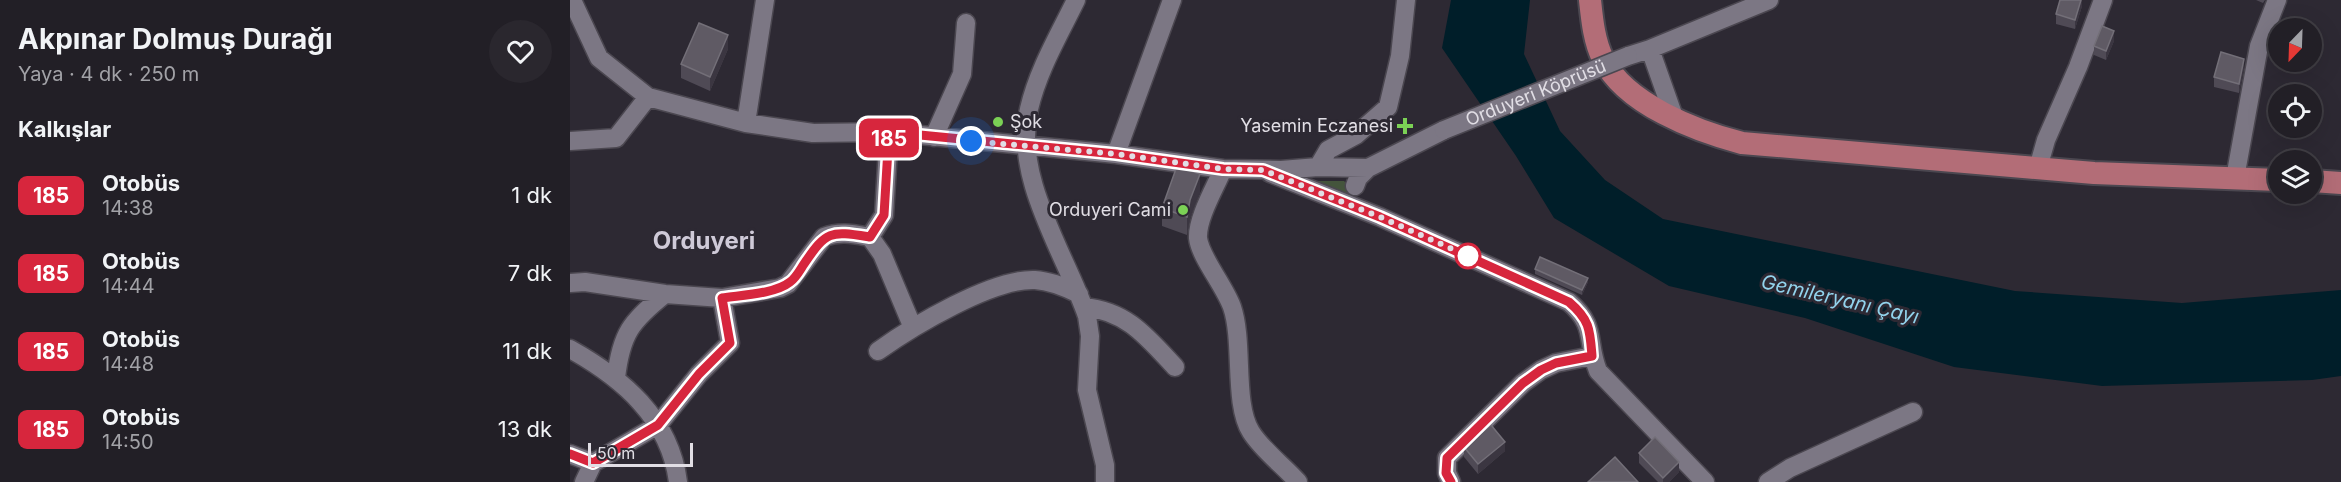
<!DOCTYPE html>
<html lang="tr">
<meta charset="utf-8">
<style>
:root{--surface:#221f26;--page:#2a272e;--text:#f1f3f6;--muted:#a2a2a7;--line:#3f3d43}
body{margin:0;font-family:Inter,sans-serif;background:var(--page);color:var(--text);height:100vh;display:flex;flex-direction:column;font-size:22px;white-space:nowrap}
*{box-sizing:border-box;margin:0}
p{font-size:20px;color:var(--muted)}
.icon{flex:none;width:33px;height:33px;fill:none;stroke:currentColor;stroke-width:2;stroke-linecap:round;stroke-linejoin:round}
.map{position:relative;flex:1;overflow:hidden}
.details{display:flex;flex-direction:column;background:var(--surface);width:570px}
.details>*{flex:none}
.badge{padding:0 12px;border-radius:9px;font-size:21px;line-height:39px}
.needle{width:39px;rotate:203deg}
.controls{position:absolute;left:1698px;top:18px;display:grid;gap:12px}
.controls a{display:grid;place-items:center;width:54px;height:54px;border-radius:50%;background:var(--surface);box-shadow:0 6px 24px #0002,0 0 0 2px var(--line);font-size:30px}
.scale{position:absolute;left:18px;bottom:15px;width:105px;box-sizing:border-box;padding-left:6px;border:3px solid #e1dee5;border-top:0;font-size:16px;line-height:21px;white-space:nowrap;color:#e1dee5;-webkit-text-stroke:4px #2d2933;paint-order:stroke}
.you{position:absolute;width:30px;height:30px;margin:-15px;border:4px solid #fff;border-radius:50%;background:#1a73e8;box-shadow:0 0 0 9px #1a73e833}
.map>.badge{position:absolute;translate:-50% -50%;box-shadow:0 0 0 3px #fff}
h2{padding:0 18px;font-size:22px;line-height:54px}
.round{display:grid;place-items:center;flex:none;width:63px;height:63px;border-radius:32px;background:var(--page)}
.headline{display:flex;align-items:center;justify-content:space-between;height:102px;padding:0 18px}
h1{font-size:28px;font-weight:700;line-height:45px}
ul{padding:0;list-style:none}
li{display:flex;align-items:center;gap:18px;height:78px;padding:0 18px}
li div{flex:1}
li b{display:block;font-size:22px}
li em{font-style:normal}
li .badge{min-width:66px;font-weight:700;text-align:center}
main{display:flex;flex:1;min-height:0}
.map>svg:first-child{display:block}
.green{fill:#44543c}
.water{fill:#001e29}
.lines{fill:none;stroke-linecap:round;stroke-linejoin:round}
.minor-casing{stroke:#4b4750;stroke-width:21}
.major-casing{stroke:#4b4750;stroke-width:26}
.minor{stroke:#7c7784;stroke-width:18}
.major{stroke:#b36d77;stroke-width:22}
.minor-bridge-casing{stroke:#4b4750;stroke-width:21;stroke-linecap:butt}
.minor-bridge{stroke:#7c7784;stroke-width:18}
.wall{fill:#4f4a55}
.shaded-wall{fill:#3b3641}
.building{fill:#5f5a64;stroke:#736f78;stroke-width:1.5}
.line-casing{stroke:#fff;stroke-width:14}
.line{stroke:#d7263d;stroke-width:9}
.walk{stroke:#e1dee5;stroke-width:6;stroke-dasharray:0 10.8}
.poi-dot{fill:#7bd155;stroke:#2d2933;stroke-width:2}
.stop-dot{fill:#fff;stroke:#d7263d;stroke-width:3}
.labels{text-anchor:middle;stroke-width:6;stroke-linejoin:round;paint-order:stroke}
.street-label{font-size:18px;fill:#e1dee5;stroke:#2d2933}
.poi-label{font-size:18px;fill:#e1dee5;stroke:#2d2933;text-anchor:end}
.water-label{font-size:20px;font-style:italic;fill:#92d3ec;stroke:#2d2933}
.district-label{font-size:24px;font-weight:bold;fill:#cfcad8;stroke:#2d2933}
</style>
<main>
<section class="details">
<div class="headline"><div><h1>Akpınar Dolmuş Durağı</h1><p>Yaya · 4 dk · 250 m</p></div><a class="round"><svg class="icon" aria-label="heart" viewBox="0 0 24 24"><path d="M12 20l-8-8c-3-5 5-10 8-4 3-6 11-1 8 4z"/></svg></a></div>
<h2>Kalkışlar</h2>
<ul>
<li><span class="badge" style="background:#d7263d;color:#fff">185</span><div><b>Otobüs</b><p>14:38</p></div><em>1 dk</em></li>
<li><span class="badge" style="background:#d7263d;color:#fff">185</span><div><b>Otobüs</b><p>14:44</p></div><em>7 dk</em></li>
<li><span class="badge" style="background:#d7263d;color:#fff">185</span><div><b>Otobüs</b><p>14:48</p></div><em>11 dk</em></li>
<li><span class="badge" style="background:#d7263d;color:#fff">185</span><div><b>Otobüs</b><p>14:50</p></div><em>13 dk</em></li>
</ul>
</section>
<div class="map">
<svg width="1771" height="482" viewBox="0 0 1771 482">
<rect width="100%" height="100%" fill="#2d2933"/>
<path class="green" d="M 732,181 L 774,181 L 778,185 L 778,195 Z"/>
<path class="water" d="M 881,0 L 960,0 L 954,54 L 990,131 L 1035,180 L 1093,219 L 1445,291 L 1612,303 L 1771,290 L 1771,376 L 1742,380 L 1532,386 L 1384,367 L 1235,318 L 1099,286 L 984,218 L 946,156 L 872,48 Z"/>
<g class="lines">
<g class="minor-casing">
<path id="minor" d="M 2,0 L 29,58 L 78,97 L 176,123 L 243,133 L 319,132 L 546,154 L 653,169 L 711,170 L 748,167 L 798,168
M 506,0 C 489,35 468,70 459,109 C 443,178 495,253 517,316 L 520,336 L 517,390 L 535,465 L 535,482
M 1080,49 L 1104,117
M 1058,56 L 1080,49 L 1199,0
M 176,123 L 195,0
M 364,137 L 392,74 L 396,23
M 0,141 L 46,138 L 78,97
M 546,154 L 602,0
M 748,167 L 758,150 L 786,135 L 818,107 L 830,56 L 836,0
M 1468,168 L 1476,140 L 1508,67 L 1533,0
M 653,169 C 645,188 627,218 628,238 C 630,257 654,285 662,307 C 674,342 663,404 681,432 C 693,451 713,465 728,482
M 700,173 L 810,217 L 999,302 C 1027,326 1016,341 1028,371 L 1135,482
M 1665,178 L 1689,46 L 1707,0
M 785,186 L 788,178 L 798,168 L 874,130
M 300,237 L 312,254 L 343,328
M 0,283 L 15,282 L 95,294 L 152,298 L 210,288 L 218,284 L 254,237 C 270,231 283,234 300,237 L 314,215 L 319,132
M 514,307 C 557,311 577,337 605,367
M 0,349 C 52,378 100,418 108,482
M 308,351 C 343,326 423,278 465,280 C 481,281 495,287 509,294
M 46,378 C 51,334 61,321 95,294
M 0,454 L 23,463 L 88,425 L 129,374 L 160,343 L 152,298
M 14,482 L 23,463
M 881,482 L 877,473 L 877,458 L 953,383 L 971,370 L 986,363 L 1022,356
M 1198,482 L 1220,468 L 1343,412"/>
</g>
<g class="major-casing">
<path id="major" d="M 1020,0 C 1022,19 1024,41 1033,59 C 1055,104 1126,131 1172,143 L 1524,173 L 1708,180
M 1742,181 L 1771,183"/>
</g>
<use href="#minor" class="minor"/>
<use href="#major" class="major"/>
<g class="minor-bridge-casing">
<g id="minor-bridge">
<path id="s1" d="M 874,130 L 1058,56"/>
</g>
</g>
<use href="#minor-bridge" class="minor-bridge"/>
</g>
<path class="wall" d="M 1512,0 L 1512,6 L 1505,29 L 1486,24 L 1486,14 Z
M 1686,0 L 1695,0 L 1693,3 Z
M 1544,41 L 1536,60 L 1524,55 L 1524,46 Z
M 158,49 L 140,91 L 111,78 L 111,64 Z
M 1674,68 L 1669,93 L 1644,87 L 1644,77 Z
M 630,192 L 620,218 L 617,235 L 592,226 L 592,208 Z
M 965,269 L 1018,282 L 1012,295 L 965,274 Z
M 894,447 L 935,451 L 908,474 L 894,457 Z
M 1069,453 L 1109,472 L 1099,482 L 1088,482 L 1069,463 Z"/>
<path class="shaded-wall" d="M 1511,0 L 1512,0 L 1512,6 L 1505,29 L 1505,20 Z
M 1544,31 L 1544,41 L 1536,60 L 1536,51 Z
M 158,35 L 158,49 L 140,91 L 140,77 Z
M 1674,59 L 1674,68 L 1669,93 L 1669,84 Z
M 630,174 L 630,192 L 620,218 L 617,235 L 617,217 L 620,200 Z
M 1018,278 L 1018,282 L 1012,295 L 1012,290 Z
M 935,442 L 935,451 L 908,474 L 908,464 Z
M 1109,462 L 1109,472 L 1099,482 L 1093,482 L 1093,478 Z"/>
<path class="building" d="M 1490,0 L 1511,0 L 1505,20 L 1486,14 Z
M 129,23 L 158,35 L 140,77 L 111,64 Z
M 1532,26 L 1544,31 L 1536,51 L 1524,46 Z
M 1651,52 L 1674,59 L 1669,84 L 1644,77 Z
M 607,166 L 630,174 L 620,200 L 617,217 L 592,208 Z
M 970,257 L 1018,278 L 1012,290 L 965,269 Z
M 921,425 L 935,442 L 908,464 L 894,447 Z
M 1085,437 L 1109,462 L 1093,478 L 1069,453 Z
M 1045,457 L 1068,482 L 1018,482 Z"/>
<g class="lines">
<g class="line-casing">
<path id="line" d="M 0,454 L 23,463 L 88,425 L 129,374 L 160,343 L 152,298 C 171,295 205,294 220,282 C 226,278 230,270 234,264 C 257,230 260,231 300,237 L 314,215 L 319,132 L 546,154 L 653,169 L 693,170 L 810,217 L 999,302 C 1020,320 1020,330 1022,356 L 986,363 L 971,370 L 953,383 L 877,458 L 876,473 L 881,482"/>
</g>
<use href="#line" class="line"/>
<path class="walk" d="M 401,141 L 546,154 L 653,169 L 693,170 L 810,217 L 898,256"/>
</g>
<g class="poi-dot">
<circle cx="428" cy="122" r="6"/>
<path d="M832 117h6v6h6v6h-6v6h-6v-6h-6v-6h6z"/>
<circle cx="613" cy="210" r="6"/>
</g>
<circle class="stop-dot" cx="898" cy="256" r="12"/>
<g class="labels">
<g class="street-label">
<text dy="6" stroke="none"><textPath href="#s1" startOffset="99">Orduyeri Köprüsü</textPath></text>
</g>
<g class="poi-label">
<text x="440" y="128" text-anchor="start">Şok</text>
<text x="823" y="132">Yasemin Eczanesi</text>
<text x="601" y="216">Orduyeri Cami</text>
</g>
<g class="water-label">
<text transform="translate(1270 299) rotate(13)" y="7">Gemileryanı Çayı</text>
</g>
<g class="district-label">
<text x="134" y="249">Orduyeri</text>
</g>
</g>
</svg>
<div class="controls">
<a><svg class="needle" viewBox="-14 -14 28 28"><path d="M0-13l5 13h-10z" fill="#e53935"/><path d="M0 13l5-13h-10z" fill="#a2a2a7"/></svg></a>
<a><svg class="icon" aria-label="locate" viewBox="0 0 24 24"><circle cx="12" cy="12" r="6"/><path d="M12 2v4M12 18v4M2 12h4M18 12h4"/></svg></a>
<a><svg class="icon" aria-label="layers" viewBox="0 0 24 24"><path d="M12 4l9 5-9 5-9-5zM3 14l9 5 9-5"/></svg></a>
</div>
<div class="scale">50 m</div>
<div class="you" style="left:401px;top:141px"></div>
<b class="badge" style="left:319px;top:138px;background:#d7263d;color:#fff">185</b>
</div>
</main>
